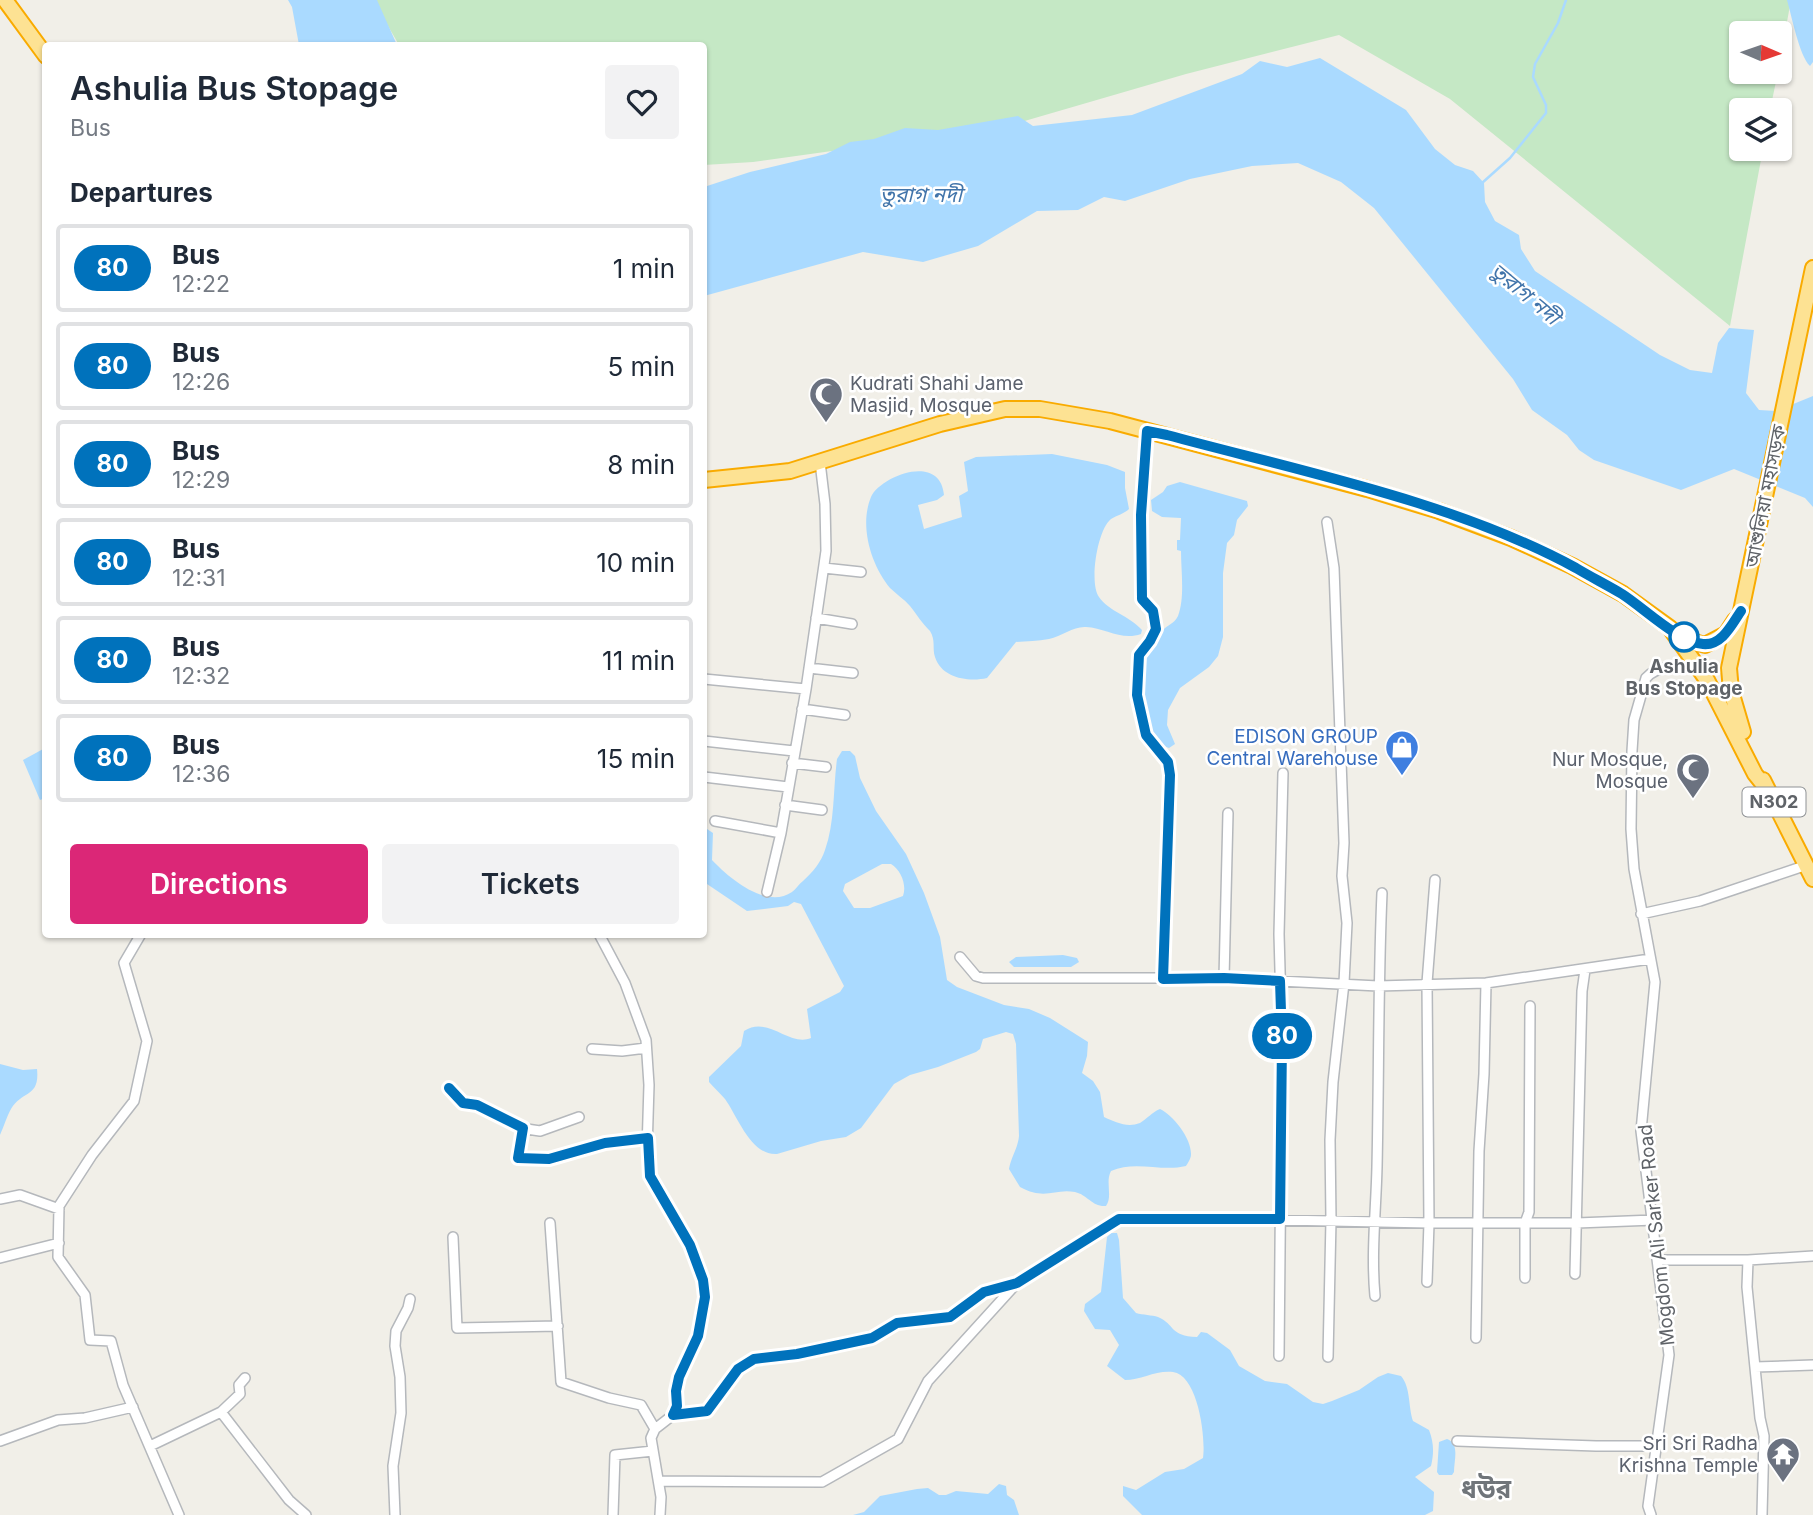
<!DOCTYPE html>
<meta charset="utf-8">
<style>
:root{--surface:#fff;--page:#f2f2f3;--text:#1f2937;--muted:#747a83;--line:#e0e1e3;--accent:#db2777}
body{margin:0;font-family:Inter,"Noto Sans Bengali",sans-serif;background:var(--page);color:var(--text);height:100vh;display:flex;flex-direction:column;font-size:26px;white-space:nowrap}
*{box-sizing:border-box;margin:0}
p{font-size:23px;color:var(--muted)}
.icon{flex:none;width:38px;height:38px;fill:none;stroke:currentColor;stroke-width:2;stroke-linecap:round;stroke-linejoin:round}
.map{position:relative;flex:1;overflow:hidden}
.drawer{position:absolute;left:42px;top:42px;width:665px;height:896px;display:flex;flex-direction:column;background:var(--surface);border-radius:7px;box-shadow:0 2px 5px #0004}
.drawer>*{flex:none}
.badge{padding:0 14px;border-radius:23px;font-size:24px;line-height:46px}
.needle{width:46px;rotate:92deg}
.tools{position:absolute;left:1729px;top:21px;display:grid;gap:14px}
.tools a{display:grid;place-items:center;width:63px;height:63px;border-radius:7px;background:var(--surface);box-shadow:0 2px 5px #0004;font-size:35px}
.map>.badge{position:absolute;translate:-50% -50%;box-shadow:0 0 0 4px #fff}
h2{padding:0 28px;font-size:26px;line-height:63px}
.round{display:grid;place-items:center;flex:none;width:74px;height:74px;border-radius:7px;background:var(--page)}
.headline{display:flex;align-items:center;justify-content:space-between;height:119px;padding:0 28px}
h1{font-size:33px;font-weight:600;line-height:52px}
.action{display:flex;gap:14px;margin-top:auto;padding:14px 28px}
.action a{flex:1;height:80px;border-radius:7px;background:var(--accent);color:#fff;font-size:28px;font-weight:600;line-height:80px;text-align:center}
.action a+a{background:var(--page);color:var(--text)}
ul{padding:0;list-style:none}
li{display:flex;align-items:center;gap:21px;height:88px;margin:0 14px 10px;padding:0 14px;border:4px solid var(--line);border-radius:7px}
li div{flex:1}
li b{display:block;font-size:26px}
li em{font-style:normal}
li .badge{min-width:77px;font-weight:700;text-align:center}
.map>svg:first-child{display:block}
.green{fill:#c5e8c5}
.water{fill:#aadaff;fill-rule:evenodd}
.lines{fill:none;stroke-linecap:round;stroke-linejoin:round}
.stream{stroke:#aadaff;stroke-width:2.5}
.minor-casing{stroke:#b5b8bc;stroke-width:12}
.highway-casing{stroke:#f9ab00;stroke-width:18}
.minor{stroke:#fff;stroke-width:9}
.highway{stroke:#fde293;stroke-width:14}
.line-casing{stroke:#fff;stroke-width:16}
.line{stroke:#0072bc;stroke-width:10}
.stop-dot{fill:#fff;stroke:#0072bc;stroke-width:3.5}
.labels{text-anchor:middle;stroke-width:5;stroke-linejoin:round;paint-order:stroke}
.shield{fill:#fff;stroke:#8f9295;stroke-width:2}
.shield-label{font-size:18px;font-weight:bold;fill:#5f6368}
.worship-label{font-size:19px;fill:#5b616d;stroke:#fff;text-anchor:end}
.street-label{font-size:19px;fill:#5f6368;stroke:#fff}
.stop-label{font-size:19px;font-weight:bold;fill:#5f6368;stroke:#fff}
.shop-label{font-size:19px;fill:#366cbe;stroke:#fff;text-anchor:end}
.water-label{font-size:21px;font-style:italic;fill:#4174aa;stroke:#fff}
.district-label{font-size:26px;font-weight:bold;fill:#70757a;stroke:#fff}
</style>
<div class="map">
<svg width="1813" height="1515" viewBox="0 0 1813 1515">
<rect width="100%" height="100%" fill="#f1efe8"/>
<path class="green" d="M 373,0 L 1791,0 L 1780,60 L 1780,33 L 1741,33 L 1741,72 L 1778,72 L 1770,110 L 1741,110 L 1741,149 L 1763,149 L 1730,326 L 1450,99 L 1339,35 L 1186,74 L 1004,127 L 753,162 L 704,165 L 704,46 L 399,45 Z"/>
<path class="water" d="M 288,0 L 377,0 L 397,45 L 299,45 L 292,7 Z
M 1787,0 L 1813,0 L 1813,62 L 1810,66 C 1799,55 1792,17 1787,0 Z
M 1320,58 L 1406,110 L 1435,149 L 1455,165 L 1473,171 L 1484,183 L 1485,202 L 1495,221 L 1519,235 L 1521,249 L 1535,271 L 1660,355 L 1690,370 L 1712,373 L 1718,343 L 1729,328 L 1754,330 L 1746,393 L 1759,410 L 1776,411 L 1813,396 L 1813,507 L 1805,498 L 1734,469 L 1681,490 L 1594,460 L 1579,450 L 1567,435 L 1532,410 L 1513,379 L 1374,208 L 1341,182 L 1298,163 L 1252,166 L 1190,179 L 1125,201 L 1104,197 L 1078,210 L 1037,211 L 978,246 L 923,262 L 863,252 L 704,296 L 704,187 L 750,172 L 826,154 L 850,142 L 874,139 L 905,128 L 938,130 L 1018,116 L 1033,126 L 1132,115 L 1242,74 L 1260,61 L 1287,67 Z
M 1052,454 L 1107,465 L 1125,472 L 1125,488 L 1129,509 C 1124,514 1117,515 1111,519 C 1097,530 1089,584 1099,597 C 1108,611 1130,616 1142,630 L 1141,634 C 1122,641 1105,628 1086,627 C 1074,626 1062,636 1049,639 C 1038,641 1027,641 1016,642 L 987,678 C 970,682 942,679 935,657 C 932,648 936,641 930,631 C 922,623 917,615 910,606 C 904,599 896,594 890,588 C 871,565 859,526 871,497 C 880,477 940,452 944,495 L 937,500 L 918,505 L 924,529 L 962,517 L 959,496 L 968,491 L 964,462 L 976,457 Z
M 1180,482 L 1247,501 L 1248,506 L 1237,520 L 1234,535 L 1227,543 L 1223,573 L 1223,637 L 1218,656 L 1209,667 L 1180,688 L 1168,710 L 1167,725 L 1175,744 L 1169,748 C 1145,742 1138,679 1146,659 C 1149,650 1156,638 1162,631 C 1167,625 1174,624 1178,616 C 1185,598 1181,571 1181,551 L 1177,550 L 1177,540 L 1180,540 L 1181,518 L 1162,517 L 1152,511 L 1151,500 L 1163,492 L 1167,486 Z
M 45,748 L 45,798 L 40,800 L 23,760 Z
M 842,751 L 850,751 L 855,756 L 860,778 L 876,811 L 906,854 L 924,893 L 940,937 L 947,980 L 957,987 L 1004,1005 L 1029,1009 L 1050,1018 L 1088,1042 L 1087,1056 L 1082,1073 L 1093,1081 L 1100,1092 L 1104,1117 C 1115,1122 1127,1128 1140,1123 C 1147,1119 1152,1112 1160,1109 C 1173,1115 1192,1139 1191,1155 C 1191,1158 1188,1163 1186,1166 C 1161,1172 1135,1160 1111,1171 C 1105,1182 1113,1196 1106,1206 C 1092,1207 1088,1195 1075,1192 C 1054,1188 1046,1201 1020,1187 L 1009,1169 C 1011,1157 1018,1148 1019,1136 L 1016,1044 L 1013,1034 L 1006,1032 L 983,1039 L 980,1049 L 976,1052 L 938,1067 L 910,1075 L 894,1084 L 861,1128 L 846,1137 L 821,1141 L 777,1154 C 751,1156 738,1117 725,1099 C 720,1093 714,1088 709,1082 L 709,1077 L 741,1046 L 744,1031 C 768,1015 789,1047 811,1038 L 807,1009 L 840,992 L 844,986 L 801,904 L 794,902 L 788,906 L 747,911 L 704,882 L 704,830 L 707,829 L 713,833 L 712,860 C 728,877 766,910 792,892 C 796,889 799,884 803,881 C 813,872 821,862 825,850 C 835,822 833,789 837,759 ZM 882,864 L 891,864 C 901,870 907,885 903,896 L 870,908 L 854,908 L 843,891 L 845,884 Z
M 1063,955 L 1077,958 L 1079,962 L 1071,967 L 1014,967 L 1009,962 L 1016,957 Z
M 0,1064 L 23,1070 L 37,1069 C 40,1098 22,1090 11,1109 C 7,1116 4,1126 0,1135 Z
M 1111,1233 L 1117,1233 L 1119,1240 L 1123,1298 L 1136,1313 C 1143,1315 1152,1315 1158,1317 C 1176,1325 1169,1336 1197,1337 L 1201,1332 L 1207,1333 L 1230,1350 L 1239,1366 L 1265,1381 L 1287,1384 L 1313,1402 L 1323,1404 L 1332,1401 L 1359,1390 L 1378,1377 L 1388,1373 L 1401,1376 C 1411,1388 1408,1406 1413,1421 L 1429,1430 C 1434,1443 1434,1453 1431,1466 L 1415,1477 L 1434,1492 L 1433,1511 L 1425,1515 L 1142,1515 L 1123,1496 L 1123,1486 L 1136,1490 L 1165,1472 L 1184,1469 L 1203,1458 C 1206,1438 1198,1375 1173,1372 C 1156,1370 1141,1380 1125,1380 L 1107,1366 L 1119,1345 L 1110,1330 L 1095,1329 L 1084,1311 L 1085,1304 L 1101,1292 L 1107,1237 Z
M 1447,1439 C 1460,1444 1454,1460 1454,1472 L 1452,1475 L 1439,1475 L 1437,1472 L 1439,1442 Z
M 999,1484 L 1006,1486 L 1007,1495 L 1014,1500 L 1019,1515 L 853,1515 L 864,1512 L 880,1496 L 917,1489 L 928,1488 L 939,1495 L 946,1495 L 956,1491 L 988,1494 Z"/>
<g class="lines">
<path class="stream" d="M 1482,183 L 1510,158 L 1546,113 L 1546,105 L 1533,77 L 1535,64 L 1558,23 L 1566,0"/>
<g class="minor-casing">
<path id="minor" d="M 1147,431 L 1141,515 L 1142,599 L 1153,611 L 1156,629 L 1150,641 L 1139,655 L 1137,695 L 1146,735 L 1168,762 L 1170,775 L 1163,979
M 1327,522 L 1334,568 L 1344,843 L 1342,876 L 1347,923 L 1344,983 L 1333,1082 L 1330,1140 L 1331,1220 L 1328,1357
M 824,568 L 861,572
M 816,618 L 852,624
M 809,668 L 853,673
M 704,679 L 806,689
M 802,709 L 845,715
M 704,741 L 794,751
M 792,763 L 826,767
M 704,777 L 788,787
M 785,805 L 822,810
M 715,821 L 781,833
M 767,892 L 781,833 L 806,689 L 826,551 L 825,504 L 820,462
M 1641,914 L 1700,901 L 1807,865
M 141,934 L 124,963 L 147,1041 L 134,1101 L 92,1155 L 59,1206 L 58,1257 L 85,1295 L 90,1340 L 111,1341 L 123,1385 L 179,1515
M 599,934 L 625,983 L 646,1040 L 649,1085 L 647,1150 L 650,1176 L 686,1236 L 703,1280 L 705,1297 L 698,1337 L 679,1377 L 675,1391 L 677,1406 L 673,1415 L 655,1429 L 651,1438 L 661,1497 L 660,1515
M 960,957 L 976,976 L 983,978 L 1224,978 L 1378,986 L 1486,983 L 1650,959
M 1224,978 L 1228,813
M 592,1049 L 622,1051 L 646,1048
M 449,1089 L 463,1103 L 477,1105 L 520,1128 L 540,1131 L 579,1117
M 523,1128 L 518,1159 L 549,1159 L 605,1143 L 648,1138
M 0,1199 L 20,1195 L 59,1209
M 550,1223 L 561,1382 L 609,1398 L 641,1405 L 655,1429
M 453,1237 L 457,1328 L 558,1326
M 0,1258 L 59,1243
M 1658,1260 L 1748,1260
M 1575,1274 L 1582,991 L 1585,970
M 1525,1278 L 1525,1223 L 1529,1212 L 1530,1006
M 1427,1282 L 1429,1223 L 1427,983 L 1435,880
M 1375,1296 C 1371,1253 1376,1210 1377,1167 C 1379,1076 1378,985 1382,893
M 1476,1338 L 1479,1151 L 1484,1074 L 1486,983
M 1279,1356 L 1282,1042 L 1279,934 L 1283,773
M 1755,1367 L 1813,1365
M 221,1412 L 289,1500 L 306,1515
M 673,1415 L 707,1411 L 738,1369 L 754,1359 L 797,1354 L 872,1337 L 896,1323 L 950,1317 L 983,1292 L 1016,1284
M 0,1441 L 58,1420 L 85,1418 L 133,1407
M 1457,1441 L 1596,1446 L 1658,1446
M 150,1446 L 221,1412 L 240,1394 L 239,1385 L 245,1378
M 659,1481 L 822,1482 L 898,1439 L 928,1381 L 1017,1283 L 1119,1219 L 1178,1218 L 1429,1223 L 1577,1223 L 1654,1220
M 395,1515 L 393,1466 L 401,1413 L 400,1377 L 395,1346 L 396,1331 L 408,1308 L 410,1299
M 613,1515 L 615,1455 L 653,1451
M 1651,1515 L 1648,1506 L 1669,1355 L 1641,1131 L 1655,982 L 1634,869 L 1631,829 L 1632,751 L 1634,720 L 1646,678 C 1658,664 1681,666 1698,667
M 1762,1515 L 1764,1436 L 1760,1418 L 1747,1287 L 1748,1260 L 1813,1256"/>
</g>
<g class="highway-casing">
<path id="highway" d="M 5,0 L 46,56
M 704,480 L 790,471 L 940,424 L 1005,409 L 1040,409 L 1110,421 L 1367,489 L 1439,511 L 1511,538 L 1572,566 L 1623,594 L 1670,628 L 1707,680 L 1755,774 L 1767,789
M 1674,631 L 1695,642 L 1705,645 L 1726,634 L 1735,620
M 1743,732 L 1731,691 L 1729,668 L 1813,268
M 1763,780 L 1813,879"/>
</g>
<use href="#minor" class="minor"/>
<use href="#highway" class="highway"/>
</g>
<g class="lines">
<g class="line-casing">
<path id="line" d="M 449,1088 L 463,1103 L 477,1105 L 523,1128 L 518,1158 L 549,1159 L 605,1143 L 648,1138 L 650,1176 L 690,1245 L 703,1280 L 705,1297 L 698,1336 L 679,1377 L 676,1391 L 677,1406 L 673,1415 L 707,1411 L 738,1369 L 754,1359 L 797,1354 L 872,1338 L 897,1323 L 950,1317 L 984,1292 L 1017,1283 L 1119,1219 L 1280,1219 L 1282,1042 L 1280,981 L 1224,978 L 1163,979 L 1170,775 L 1168,762 L 1146,735 L 1137,695 L 1139,655 L 1150,641 L 1156,629 L 1153,611 L 1142,599 L 1141,515 L 1147,431 L 1167,435 C 1300,471 1455,502 1576,568 C 1591,577 1607,585 1622,594 C 1644,608 1678,642 1703,644 C 1722,646 1732,624 1741,611"/>
</g>
<use href="#line" class="line"/>
</g>
<defs>
<g id="mosque-pin" transform="scale(1.75)"><path d="M0 17L-7.5 6A9.5 9.5 0 1 1 7.5 6Z" fill="#6b7280" stroke="#fff"/><path d="M3.5-4.9A6 6 0 1 0 3.5 4.9A5 5 0 1 1 3.5-4.9Z" fill="#fff"/></g>
<g id="shop-pin" transform="scale(1.75)"><path d="M0 17L-7.5 6A9.5 9.5 0 1 1 7.5 6Z" fill="#3f7fe0" stroke="#fff"/><path d="M-5-2.5h2.3a2.7 3.5 0 0 1 5.4 0H5L5.5 6h-11ZM-1.5-2.5h3a1.5 2.3 0 0 0-3 0Z" fill="#fff"/></g>
<g id="temple-pin" transform="scale(1.75)"><path d="M0 17L-7.5 6A9.5 9.5 0 1 1 7.5 6Z" fill="#6b7280" stroke="#fff"/><path d="M0-6L5-2H3V0L6.5 2.5H4V6H1.5V3h-3V6H-4V2.5H-6.5L-3 0V-2H-5Z" fill="#fff"/></g>
</defs>
<g fill-rule="evenodd">
<use href="#mosque-pin" x="826" y="394"/>
<use href="#shop-pin" x="1402" y="747"/>
<use href="#mosque-pin" x="1693" y="770"/>
<use href="#temple-pin" x="1783" y="1454"/>
</g>
<circle class="stop-dot" cx="1684" cy="637" r="14"/>
<g class="labels">
<rect class="shield" x="1742.5" y="787.5" width="63" height="29" rx="5"/>
<g class="shield-label">
<text x="1774" y="808">N302</text>
</g>
<g class="worship-label">
<text x="850" y="390" text-anchor="start">Kudrati Shahi Jame<tspan x="850" dy="22">Masjid, Mosque</tspan></text>
<text x="1668" y="766">Nur Mosque,<tspan x="1668" dy="22">Mosque</tspan></text>
<text x="1758" y="1450">Sri Sri Radha<tspan x="1758" dy="22">Krishna Temple</tspan></text>
</g>
<g class="street-label">
<text transform="translate(1765 496) rotate(-79)" y="7">আশুলিয়া মহাসড়ক</text>
<text transform="translate(1656 1235) rotate(-96)" y="7">Mogdom Ali Sarker Road</text>
</g>
<g class="stop-label">
<text x="1684" y="673">Ashulia<tspan x="1684" dy="22">Bus Stopage</tspan></text>
</g>
<g class="shop-label">
<text x="1378" y="743">EDISON GROUP<tspan x="1378" dy="22">Central Warehouse</tspan></text>
</g>
<g class="water-label">
<text x="921" y="202">তুরাগ নদী</text>
<text transform="translate(1525 294) rotate(40)" y="7">তুরাগ নদী</text>
</g>
<g class="district-label">
<text x="1486" y="1498">ধউর</text>
</g>
</g>
</svg>
<div class="tools">
<a><svg class="needle" viewBox="-14 -14 28 28"><path d="M0-13l5 13h-10z" fill="#e53935"/><path d="M0 13l5-13h-10z" fill="#747a83"/></svg></a>
<a><svg class="icon" aria-label="layers" viewBox="0 0 24 24"><path d="M12 4l9 5-9 5-9-5zM3 14l9 5 9-5"/></svg></a>
</div>
<b class="badge" style="left:1282px;top:1036px;background:#0072bc;color:#fff">80</b>
<section class="drawer">
<div class="headline"><div><h1>Ashulia Bus Stopage</h1><p>Bus</p></div><a class="round"><svg class="icon" aria-label="heart" viewBox="0 0 24 24"><path d="M12 20l-8-8c-3-5 5-10 8-4 3-6 11-1 8 4z"/></svg></a></div>
<h2>Departures</h2>
<ul>
<li><span class="badge" style="background:#0072bc;color:#fff">80</span><div><b>Bus</b><p>12:22</p></div><em>1 min</em></li>
<li><span class="badge" style="background:#0072bc;color:#fff">80</span><div><b>Bus</b><p>12:26</p></div><em>5 min</em></li>
<li><span class="badge" style="background:#0072bc;color:#fff">80</span><div><b>Bus</b><p>12:29</p></div><em>8 min</em></li>
<li><span class="badge" style="background:#0072bc;color:#fff">80</span><div><b>Bus</b><p>12:31</p></div><em>10 min</em></li>
<li><span class="badge" style="background:#0072bc;color:#fff">80</span><div><b>Bus</b><p>12:32</p></div><em>11 min</em></li>
<li><span class="badge" style="background:#0072bc;color:#fff">80</span><div><b>Bus</b><p>12:36</p></div><em>15 min</em></li>
</ul>
<div class="action"><a>Directions</a><a>Tickets</a></div>
</section>
</div>
